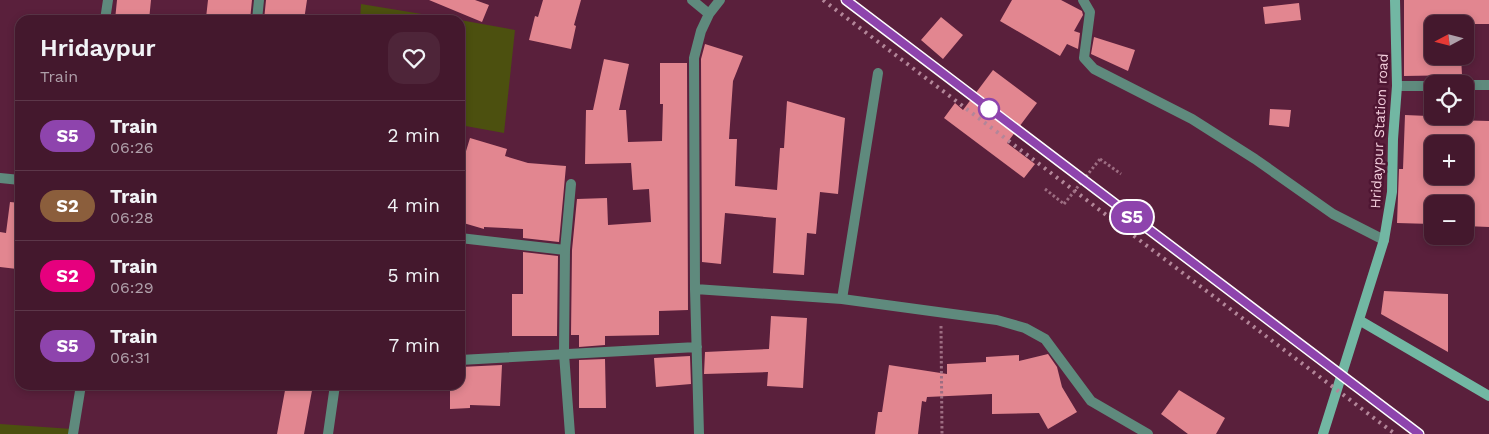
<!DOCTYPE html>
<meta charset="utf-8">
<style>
:root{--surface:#44182d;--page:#4e2539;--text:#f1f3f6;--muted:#afa0aa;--line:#5c3749}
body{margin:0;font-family:"Work Sans",sans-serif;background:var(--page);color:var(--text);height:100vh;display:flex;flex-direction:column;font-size:19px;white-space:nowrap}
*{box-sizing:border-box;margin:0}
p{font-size:16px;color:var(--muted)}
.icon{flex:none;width:28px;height:28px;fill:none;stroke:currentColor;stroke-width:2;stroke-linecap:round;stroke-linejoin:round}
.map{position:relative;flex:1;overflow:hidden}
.sheet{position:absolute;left:15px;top:15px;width:450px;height:375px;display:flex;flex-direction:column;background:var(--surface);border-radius:15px;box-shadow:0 2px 8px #0003,0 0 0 1px var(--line)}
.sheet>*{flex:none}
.badge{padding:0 10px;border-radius:16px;font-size:18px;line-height:32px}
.needle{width:32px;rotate:263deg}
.fabs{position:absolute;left:1424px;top:15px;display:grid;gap:10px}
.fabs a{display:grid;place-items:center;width:50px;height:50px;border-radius:10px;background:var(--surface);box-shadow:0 2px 8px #0003,0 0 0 1px var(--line);font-size:25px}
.map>.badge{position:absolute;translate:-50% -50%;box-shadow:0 0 0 2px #fff}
.round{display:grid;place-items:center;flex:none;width:52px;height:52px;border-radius:15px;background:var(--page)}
.headline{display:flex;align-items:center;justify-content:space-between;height:85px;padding:0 25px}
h1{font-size:24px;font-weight:600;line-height:38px}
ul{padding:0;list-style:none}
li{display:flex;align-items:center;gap:15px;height:70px;padding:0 25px;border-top:1px solid var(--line)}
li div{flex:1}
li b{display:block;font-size:19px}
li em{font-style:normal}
li .badge{min-width:55px;font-weight:700;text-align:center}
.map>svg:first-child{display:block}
.green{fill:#4c500f}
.building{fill:#e28690;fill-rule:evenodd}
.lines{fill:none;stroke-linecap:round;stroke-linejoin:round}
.path{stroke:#9d6d82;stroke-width:3;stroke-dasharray:2.5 2.5;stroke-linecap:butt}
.street{stroke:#5f8a7d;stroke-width:10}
.secondary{stroke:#72b7a3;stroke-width:10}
.rail{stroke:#b38699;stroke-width:4;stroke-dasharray:2.5 5;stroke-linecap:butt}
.path-bridge{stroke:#9d6d82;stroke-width:3;stroke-dasharray:2.5 2.5;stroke-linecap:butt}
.line-casing{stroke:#fff;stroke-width:11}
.line{stroke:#8e44ad;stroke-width:8}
.stop-dot{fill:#fff;stroke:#8e44ad;stroke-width:2.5}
.labels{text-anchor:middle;stroke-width:5;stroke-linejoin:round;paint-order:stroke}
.street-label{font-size:14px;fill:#f4cfdd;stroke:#4e1532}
</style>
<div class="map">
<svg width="1489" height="434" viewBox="0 0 1489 434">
<rect width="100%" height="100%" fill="#5a203c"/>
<path class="green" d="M 361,4 L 458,20 L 360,20 Z
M 460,20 L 515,30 L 504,133 L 460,125 Z
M 0,424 L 72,429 L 71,434 L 0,434 Z"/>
<path class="building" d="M 117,0 L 151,0 L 149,20 L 115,20 Z
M 208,0 L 252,0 L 250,20 L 206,18 Z
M 266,0 L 307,0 L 304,20 L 264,20 Z
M 429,0 L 475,0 L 489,5 L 482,22 Z
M 543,0 L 581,0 L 574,25 L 576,26 L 571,49 L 529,40 L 535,16 L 538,17 Z
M 1012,0 L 1061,0 L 1082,11 L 1083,15 L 1074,31 L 1080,33 L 1078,49 L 1067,44 L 1060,56 L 1000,21 Z
M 1404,0 L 1489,0 L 1489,24 L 1429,24 L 1429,56 L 1461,56 L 1462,75 L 1404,76 Z
M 1299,3 L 1301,20 L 1265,24 L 1263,7 Z
M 941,17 L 963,35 L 943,59 L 921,40 Z
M 1094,37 L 1135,50 L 1128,71 L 1091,54 Z
M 705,44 L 743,56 L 733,81 L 729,139 L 737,139 L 735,186 L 777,190 L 780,148 L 784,148 L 787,101 L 845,118 L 838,194 L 820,192 L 816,234 L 807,233 L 804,275 L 773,273 L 776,218 L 725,213 L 721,264 L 702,262 L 701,59 Z
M 604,59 L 629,64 L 619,110 L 626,110 L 628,142 L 662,141 L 663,104 L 660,104 L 660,63 L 687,63 L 688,310 L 659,311 L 659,335 L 605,336 L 605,345 L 579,347 L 579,335 L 571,335 L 572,250 L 577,199 L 607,198 L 608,225 L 651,222 L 649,189 L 633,190 L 631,163 L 585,164 L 586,110 L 593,110 Z
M 993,70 L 1037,103 L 1007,143 L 1035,164 L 1024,178 L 944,118 L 955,103 L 963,110 Z
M 1270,109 L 1291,110 L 1289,127 L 1269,125 Z
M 1405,115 L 1451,117 L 1451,120 L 1489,121 L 1489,227 L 1465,226 L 1465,204 L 1432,204 L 1432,224 L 1397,223 L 1399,169 L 1403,169 ZM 1432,144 L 1465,144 L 1465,176 L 1432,176 Z
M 470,138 L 507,149 L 505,156 L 528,163 L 566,166 L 559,242 L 523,238 L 523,229 L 484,227 L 484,229 L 460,222 L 460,171 Z
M 10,202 L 20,203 L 20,249 L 17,269 L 0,267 L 0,232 L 6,233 Z
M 523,252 L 558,256 L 557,336 L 512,336 L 512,294 L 523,294 Z
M 1384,291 L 1448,294 L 1448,352 L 1381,314 Z
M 771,316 L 807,318 L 803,388 L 767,386 L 768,372 L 704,374 L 705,352 L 769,349 Z
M 1048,354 L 1057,367 L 1062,387 L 1077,412 L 1048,429 L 1039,413 L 992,414 L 992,394 L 927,397 L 926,402 L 922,401 L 918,434 L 875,434 L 878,412 L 882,412 L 889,365 L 947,374 L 947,364 L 986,362 L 986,357 L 1019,355 L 1019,361 Z
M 690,356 L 691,384 L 656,387 L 654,358 Z
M 605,359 L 606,408 L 579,408 L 579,360 Z
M 502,365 L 500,406 L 470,405 L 470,408 L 450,409 L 450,385 L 460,385 L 460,367 Z
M 286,385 L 313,385 L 304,434 L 277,434 Z
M 1179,390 L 1225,418 L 1216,434 L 1188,434 L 1161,414 Z"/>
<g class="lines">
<path class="path" d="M 1100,159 L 1121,174
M 1045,189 L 1064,204
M 941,326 L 942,434"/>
<path class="street" d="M 692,0 L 709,14 L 720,0
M 1083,0 L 1090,12 L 1084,58 L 1094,69 L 1192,119 L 1255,159 L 1333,214 L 1384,240
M 105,20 L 108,0
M 257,20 L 259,0
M 1465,85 L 1489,85
M 1397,86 L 1432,86
M 0,178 L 20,180
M 460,238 L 565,250
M 695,289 L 842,299 L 997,320 L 1025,328 L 1045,339 L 1091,401 L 1148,434
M 842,299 L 878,73
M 460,360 L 697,347
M 73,434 L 81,385
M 328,434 L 335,385
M 570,434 L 564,354 L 565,250 L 571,184
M 699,434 L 695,289 L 694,58 L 701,31 L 709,14"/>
<path class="secondary" d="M 1359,320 L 1489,396
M 1323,434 L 1384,240 L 1392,192 L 1393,139 L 1397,86 L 1395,0"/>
<path class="rail" d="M 823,0 L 1395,434
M 846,0 L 1419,434"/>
<path class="path-bridge" d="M 1064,204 L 1100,159"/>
</g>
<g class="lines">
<g class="line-casing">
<path id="line" d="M 846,0 L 1419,434"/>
</g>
<use href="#line" class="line"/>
</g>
<circle class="stop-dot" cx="989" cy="109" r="10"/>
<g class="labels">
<g class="street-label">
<text transform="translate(1379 131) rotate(-87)" y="5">Hridaypur Station road</text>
</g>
</g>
</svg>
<div class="fabs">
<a><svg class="needle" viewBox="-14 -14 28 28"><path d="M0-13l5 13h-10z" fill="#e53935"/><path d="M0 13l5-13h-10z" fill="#afa0aa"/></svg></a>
<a><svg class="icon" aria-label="locate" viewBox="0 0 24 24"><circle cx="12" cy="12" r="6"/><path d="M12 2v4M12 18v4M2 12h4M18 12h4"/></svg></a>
<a>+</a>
<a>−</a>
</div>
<b class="badge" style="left:1132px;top:217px;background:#8e44ad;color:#fff">S5</b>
<section class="sheet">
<div class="headline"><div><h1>Hridaypur</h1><p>Train</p></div><a class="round"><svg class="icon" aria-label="heart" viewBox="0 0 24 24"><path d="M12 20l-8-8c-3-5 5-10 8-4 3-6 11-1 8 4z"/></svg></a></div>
<ul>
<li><span class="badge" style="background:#8e44ad;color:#fff">S5</span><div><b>Train</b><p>06:26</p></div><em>2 min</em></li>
<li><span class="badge" style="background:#8b5e3c;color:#fff">S2</span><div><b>Train</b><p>06:28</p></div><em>4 min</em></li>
<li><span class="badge" style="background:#e6007e;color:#fff">S2</span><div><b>Train</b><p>06:29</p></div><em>5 min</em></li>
<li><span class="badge" style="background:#8e44ad;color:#fff">S5</span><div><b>Train</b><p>06:31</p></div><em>7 min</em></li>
</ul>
</section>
</div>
